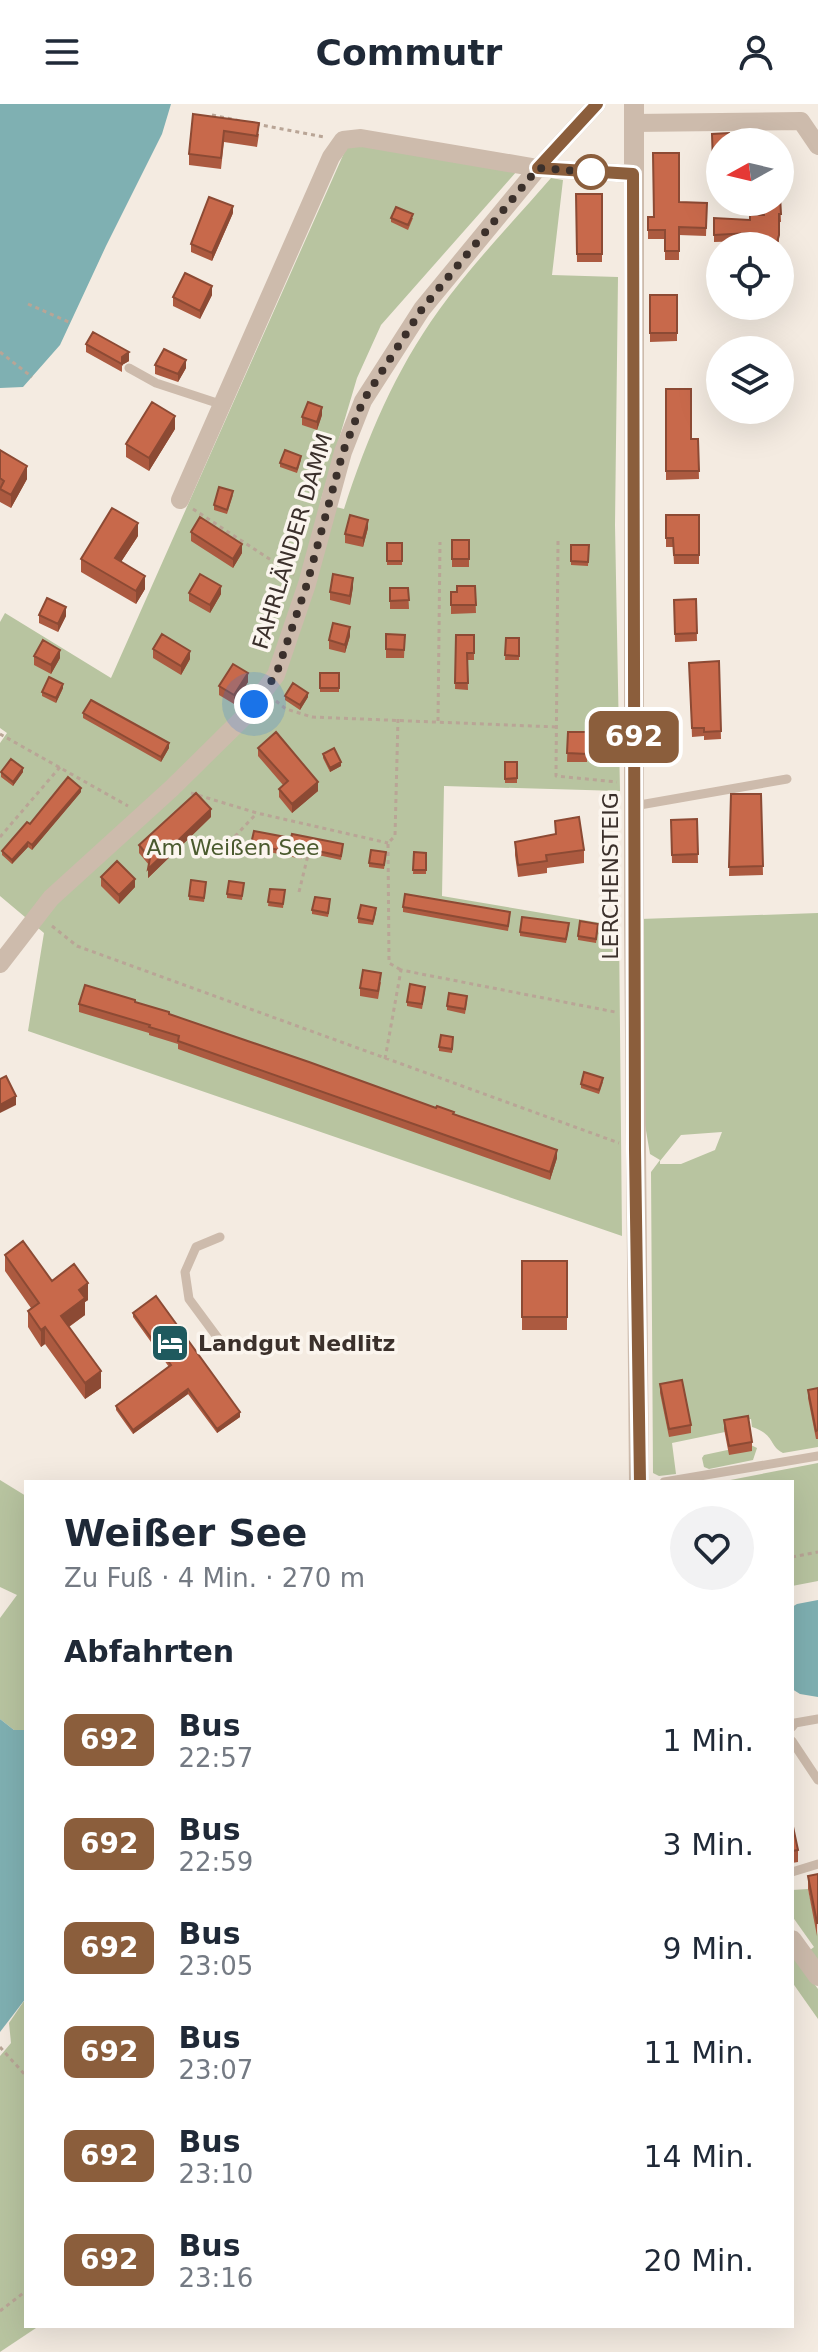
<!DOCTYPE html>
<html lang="de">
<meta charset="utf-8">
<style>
:root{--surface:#fff;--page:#f2f2f3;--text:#1f2937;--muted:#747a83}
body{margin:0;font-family:"DejaVu Sans",sans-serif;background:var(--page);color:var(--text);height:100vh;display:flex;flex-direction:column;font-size:30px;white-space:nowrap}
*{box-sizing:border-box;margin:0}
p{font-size:26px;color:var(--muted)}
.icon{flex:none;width:44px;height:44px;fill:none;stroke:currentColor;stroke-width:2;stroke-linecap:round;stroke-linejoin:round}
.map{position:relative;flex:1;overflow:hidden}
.side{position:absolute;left:24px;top:1376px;width:770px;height:848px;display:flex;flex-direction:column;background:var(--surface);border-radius:0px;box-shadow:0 8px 32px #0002}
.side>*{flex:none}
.badge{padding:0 16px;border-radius:12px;font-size:28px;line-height:52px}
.needle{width:52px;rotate:262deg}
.tools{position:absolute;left:706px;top:24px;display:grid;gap:16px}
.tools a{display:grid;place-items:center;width:88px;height:88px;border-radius:50%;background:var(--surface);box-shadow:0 8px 32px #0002;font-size:40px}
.you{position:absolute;width:40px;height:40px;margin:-20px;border:6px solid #fff;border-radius:50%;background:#1a73e8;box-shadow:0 0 0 12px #1a73e833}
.map>.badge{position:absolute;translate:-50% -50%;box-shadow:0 0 0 4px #fff}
h2{padding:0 40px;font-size:30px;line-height:72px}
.round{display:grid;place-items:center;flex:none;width:84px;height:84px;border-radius:42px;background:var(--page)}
.summary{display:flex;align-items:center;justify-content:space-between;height:136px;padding:0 40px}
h1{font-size:38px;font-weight:700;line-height:60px}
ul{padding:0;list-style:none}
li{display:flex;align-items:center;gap:24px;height:104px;padding:0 40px}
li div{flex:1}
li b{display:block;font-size:30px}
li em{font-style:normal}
li .badge{min-width:88px;font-weight:700;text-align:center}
header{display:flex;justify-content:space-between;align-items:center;height:104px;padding:0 40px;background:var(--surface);font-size:36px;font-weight:700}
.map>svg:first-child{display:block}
.green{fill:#b8c4a0;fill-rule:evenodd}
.water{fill:#7fb0b2}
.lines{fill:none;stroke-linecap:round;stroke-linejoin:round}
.path{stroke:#b9a596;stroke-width:3;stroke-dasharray:4 4;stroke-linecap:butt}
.service{stroke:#cdbbac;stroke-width:9}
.minor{stroke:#cdbbac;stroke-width:18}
.tertiary{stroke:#cdbbac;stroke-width:20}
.wall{fill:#ac5a40}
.shaded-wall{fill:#8c4a34}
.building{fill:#c8694b;stroke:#8c4a34;stroke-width:2}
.line-casing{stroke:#fff;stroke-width:18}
.line{stroke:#8b5e3c;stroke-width:12}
.walk{stroke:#3b302b;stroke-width:8;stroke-dasharray:0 14.4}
.stop-dot{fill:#fff;stroke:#8b5e3c;stroke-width:4}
.labels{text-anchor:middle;stroke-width:7;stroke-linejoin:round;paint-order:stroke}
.street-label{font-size:22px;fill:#3b302b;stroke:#fbf5ee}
.park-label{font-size:22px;fill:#4a5a2e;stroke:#fbf5ee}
.poi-label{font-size:22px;font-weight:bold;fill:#3b302b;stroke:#fbf5ee;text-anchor:start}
</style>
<header><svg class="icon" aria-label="menu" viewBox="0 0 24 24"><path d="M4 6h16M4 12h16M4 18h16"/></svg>Commutr<svg class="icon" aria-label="person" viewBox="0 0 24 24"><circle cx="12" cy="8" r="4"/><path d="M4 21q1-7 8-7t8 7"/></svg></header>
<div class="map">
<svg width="818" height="2248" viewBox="0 0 818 2248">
<rect width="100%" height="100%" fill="#f4ebe1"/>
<path class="green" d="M 348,40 L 517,67 L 381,221 L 357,274 L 320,399 L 344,405 C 367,334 395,267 439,206 C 472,160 514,117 551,74 L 563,76 L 552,171 L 618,173 L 615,421 L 620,687 L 444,682 L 442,792 L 619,822 L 622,1132 L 28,927 L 44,829 L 0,792 L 0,639 L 7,629 L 0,624 L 0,518 L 5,509 L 111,574 Z
M 818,809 L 818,1343 L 783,1349 C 768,1341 776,1331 752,1323 L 751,1315 L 738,1317 L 725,1325 L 725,1328 L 672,1339 L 676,1370 L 659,1372 L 653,1369 L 651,1068 L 660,1056 L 650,1050 L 644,1015 L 640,815 ZM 722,1028 L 715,1046 L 681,1060 L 660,1060 L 660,1057 L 681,1031 Z
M 751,1341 L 757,1344 L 753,1356 L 709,1365 L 704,1363 L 702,1354 L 704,1351 Z
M 818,1359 L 818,1477 L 792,1482 L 792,1378 L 720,1378 Z
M 0,1376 L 26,1392 L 26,1626 L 14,1626 L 0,1615 L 0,1514 L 17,1491 L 0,1483 Z
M 808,1785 L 818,1831 L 818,1857 L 810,1846 L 814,1843 L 792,1812 L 792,1786 Z
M 792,1849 L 818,1885 L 818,1915 L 792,1878 Z
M 26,1894 L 26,2222 L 39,2222 L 0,2248 L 0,1952 L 11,1939 L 9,1919 Z"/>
<path class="water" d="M 0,0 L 171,0 L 162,30 L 106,142 L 60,241 L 23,283 L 0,284 Z
M 818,1496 L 818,1593 L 800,1590 L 792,1585 L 792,1503 L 797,1500 Z
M 0,1615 L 14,1626 L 26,1626 L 26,1894 L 0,1928 Z"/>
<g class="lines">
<path class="path" d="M 212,11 L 241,17
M 256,20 L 324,33
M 28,200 L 71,219
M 0,248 L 32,273
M 193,405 L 294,471
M 558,437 L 556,672 L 617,678
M 276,597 L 286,605 L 312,613 L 557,623
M 398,615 L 395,732 L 388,739 L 389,859 L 401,866
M 438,617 L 440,438
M 0,630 L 128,702
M 191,689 L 257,709 L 388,739
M 0,733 L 60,663
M 224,744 L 257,709
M 299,788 L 309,747
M 52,822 L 77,842 L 619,1039
M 385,955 L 401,866 L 615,908
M 792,1453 L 818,1448
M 0,1943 L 26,1972
M 0,2207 L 26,2187"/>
<path class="service" d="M 129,264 L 156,279 L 220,300
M 634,702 L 787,675
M 220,1133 L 196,1143 L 185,1168 L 189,1195 L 226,1245
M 664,1378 L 818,1352
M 792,1623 L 795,1619 L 818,1615
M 792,1637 L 818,1676
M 792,1768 L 818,1760"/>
<path class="minor" d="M 634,19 L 801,17 L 818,42
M 180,396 L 331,53 L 343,36 L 361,34 L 538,64 L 633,70
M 0,860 L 51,794 L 172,684 L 244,613 L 276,571 L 307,480 L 343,348 L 363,297 L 422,205 L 538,64 L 597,0"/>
<path class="tertiary" d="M 634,0 L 634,819 L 639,1378
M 792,1836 L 818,1872"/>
</g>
<path class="wall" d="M 193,10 L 259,30 L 257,43 L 224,38 L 221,65 L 189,61 L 189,50 Z
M 712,30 L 720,38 L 720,69 L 713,69 Z
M 576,90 L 602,90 L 602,158 L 577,158 Z
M 780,92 L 781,118 L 779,118 L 779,138 L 748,137 L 714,138 L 714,114 L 750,116 L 764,111 Z
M 679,98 L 707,99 L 706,132 L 679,131 L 679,156 L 665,156 L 665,135 L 648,135 L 648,113 L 654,113 Z
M 233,109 L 212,157 L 191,148 L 191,140 Z
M 391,114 L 413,114 L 408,126 L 391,118 Z
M 212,191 L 200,215 L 173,202 L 173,193 Z
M 650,191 L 677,191 L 677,237 L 650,238 Z
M 86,240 L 129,257 L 122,261 L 122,268 L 86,248 Z
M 155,261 L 186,264 L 178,278 L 155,270 Z
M 666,285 L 691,335 L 698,335 L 699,375 L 666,376 Z
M 322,311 L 317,326 L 302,321 L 302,313 Z
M 175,325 L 149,367 L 126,353 L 126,340 Z
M 0,346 L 27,375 L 11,404 L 0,398 Z
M 301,356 L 297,369 L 280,363 L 280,359 Z
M 233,391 L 227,410 L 214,406 L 214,401 Z
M 666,411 L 699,411 L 699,460 L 674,460 L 673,443 L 666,443 Z
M 368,424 L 363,443 L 345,439 L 345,430 Z
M 191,428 L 242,449 L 233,464 L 191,437 Z
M 138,432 L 121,458 L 145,485 L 136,500 L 81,468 L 81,455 Z
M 452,436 L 469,436 L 469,463 L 452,463 Z
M 387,439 L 402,439 L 402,461 L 387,461 Z
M 571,441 L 589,441 L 588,462 L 571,461 Z
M 475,482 L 476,509 L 451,510 L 451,488 L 457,488 Z
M 353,483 L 350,501 L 330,496 L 330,488 Z
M 390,484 L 408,484 L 409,505 L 390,505 Z
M 189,489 L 221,490 L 210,509 L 189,497 Z
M 696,495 L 697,537 L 675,538 L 674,496 Z
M 39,511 L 66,512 L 58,528 L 39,519 Z
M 386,530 L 405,531 L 404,554 L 386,554 Z
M 456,531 L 474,531 L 474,556 L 467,556 L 468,586 L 455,585 Z
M 350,532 L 345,549 L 329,545 L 329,536 Z
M 506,534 L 519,534 L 519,556 L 505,556 Z
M 153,545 L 190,555 L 181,571 L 153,554 Z
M 34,552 L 60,554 L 51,570 L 34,561 Z
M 719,557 L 721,635 L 704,636 L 704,632 L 692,633 L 689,559 Z
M 320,569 L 339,569 L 339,588 L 320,588 Z
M 248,578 L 234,600 L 219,591 L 219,582 Z
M 63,584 L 56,599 L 42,592 L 42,588 Z
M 285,592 L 308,593 L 300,606 L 285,596 Z
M 83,609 L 169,644 L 161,658 L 83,614 Z
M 568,628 L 588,628 L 587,658 L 567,658 Z
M 258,644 L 318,687 L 292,709 L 279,693 L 279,685 L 283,681 L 258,652 Z
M 323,650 L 341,662 L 330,668 L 323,654 Z
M 505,658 L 517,658 L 517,679 L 505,679 Z
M 1,668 L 23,668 L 13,682 L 1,673 Z
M 81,688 L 32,746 L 28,743 L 12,760 L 2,751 L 2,747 L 30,720 Z
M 731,690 L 761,690 L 763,771 L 729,772 Z
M 211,713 L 148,774 L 149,761 L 139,749 L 139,741 Z
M 697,715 L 698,759 L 672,759 L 671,716 Z
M 555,717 L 584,746 L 584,759 L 547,764 L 547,769 L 518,773 L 515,751 L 515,738 L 555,730 Z
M 251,740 L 343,744 L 341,756 L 304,748 L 302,755 L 251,744 Z
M 414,748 L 426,749 L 426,770 L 413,770 Z
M 386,752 L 384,765 L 369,763 L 369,759 Z
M 101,773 L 135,783 L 119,800 L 101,782 Z
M 244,779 L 242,796 L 227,794 L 227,790 Z
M 206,783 L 204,798 L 189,796 L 189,792 Z
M 270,785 L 285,786 L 283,804 L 268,802 Z
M 330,800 L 328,813 L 312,810 L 312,806 Z
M 403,803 L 510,813 L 508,827 L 403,808 Z
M 376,808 L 373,821 L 358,819 L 358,814 Z
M 569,823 L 566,839 L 520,832 L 520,828 Z
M 598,824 L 596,839 L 578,836 L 578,832 Z
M 381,878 L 378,895 L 360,892 L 360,884 Z
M 425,887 L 422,905 L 407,902 L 407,898 Z
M 467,896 L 465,910 L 447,906 L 447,902 Z
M 135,898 L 454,1010 L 557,1054 L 550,1076 L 178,945 L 178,940 L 149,931 L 149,929 L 79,908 L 79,900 Z
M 453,937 L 452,949 L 439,947 L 439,943 Z
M 603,978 L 599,990 L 581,984 L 581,980 Z
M 5,1151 L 88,1196 L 85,1198 L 85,1211 L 69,1223 L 101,1284 L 85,1295 L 45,1240 L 41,1243 L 28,1223 L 28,1207 L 31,1204 L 5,1167 Z
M 522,1157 L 567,1157 L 567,1226 L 522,1226 Z
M 133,1209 L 240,1313 L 217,1329 L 188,1290 L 133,1330 L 116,1306 L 116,1302 L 169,1263 L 133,1213 Z
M 660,1280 L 691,1321 L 691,1329 L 669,1333 L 660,1289 Z
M 818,1284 L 818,1335 L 816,1335 L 808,1294 L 808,1286 Z
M 724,1316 L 752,1338 L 752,1347 L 729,1351 L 724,1325 Z
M 792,1718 L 798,1746 L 798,1758 L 792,1759 Z
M 818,1770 L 817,1832 L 808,1785 L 808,1772 Z"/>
<path class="shaded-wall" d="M 233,102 L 233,109 L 212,157 L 212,149 Z
M 212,182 L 212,191 L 200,215 L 200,207 Z
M 129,248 L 129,257 L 122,261 L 122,253 Z
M 186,256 L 186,264 L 178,278 L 178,270 Z
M 322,303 L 322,311 L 317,326 L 317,318 Z
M 175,312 L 175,325 L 149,367 L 149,354 Z
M 27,362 L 27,375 L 11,404 L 11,391 Z
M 368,416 L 368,424 L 363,443 L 363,434 Z
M 138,419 L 138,432 L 115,467 L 115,454 Z
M 242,440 L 242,449 L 233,464 L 233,455 Z
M 145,472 L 145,485 L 136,500 L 136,487 Z
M 353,474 L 353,483 L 350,501 L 350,492 Z
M 221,482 L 221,490 L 210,509 L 210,501 Z
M 66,503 L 66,512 L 58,528 L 58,520 Z
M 350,523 L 350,532 L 345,549 L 345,541 Z
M 60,546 L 60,554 L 51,570 L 51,561 Z
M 190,547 L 190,555 L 181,571 L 181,562 Z
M 248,569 L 248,578 L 234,600 L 234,591 Z
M 63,580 L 63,584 L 56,599 L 56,594 Z
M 308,589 L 308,593 L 300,606 L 300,601 Z
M 169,639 L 169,644 L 161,658 L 161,653 Z
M 341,658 L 341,662 L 330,668 L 330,664 Z
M 23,664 L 23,668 L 13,682 L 13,678 Z
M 318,678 L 318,687 L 292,709 L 292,700 Z
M 81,684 L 81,688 L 32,746 L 32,741 Z
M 211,705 L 211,713 L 148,774 L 148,765 Z
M 28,738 L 28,743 L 12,760 L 12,756 Z
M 135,775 L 135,783 L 119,800 L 119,791 Z
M 16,992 L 16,1001 L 0,1009 L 0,1001 Z
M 557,1046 L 557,1054 L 550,1076 L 550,1068 Z
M 88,1179 L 88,1196 L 85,1198 L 85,1211 L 61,1228 L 61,1212 L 79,1186 Z
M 45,1223 L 45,1240 L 41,1243 L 41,1226 Z
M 101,1267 L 101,1284 L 85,1295 L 85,1279 Z
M 188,1285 L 188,1290 L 133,1330 L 133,1326 Z
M 240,1308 L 240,1313 L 217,1329 L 217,1325 Z"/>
<path class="building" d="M 193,10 L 259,19 L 257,32 L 224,27 L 221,54 L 189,50 Z
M 729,29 L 730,38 L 720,38 L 720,60 L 713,60 L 712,30 Z
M 653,49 L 679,49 L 679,98 L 707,99 L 706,124 L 679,123 L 679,147 L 665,147 L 665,126 L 648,126 L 648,113 L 654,113 Z
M 576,90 L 602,90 L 602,150 L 577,150 Z
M 780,92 L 781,110 L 779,110 L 779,131 L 776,142 L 748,142 L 749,129 L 714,131 L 714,114 L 750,116 L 750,111 L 764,111 L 764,98 L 780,98 Z
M 209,93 L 233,102 L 212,149 L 191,140 Z
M 396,103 L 413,110 L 408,121 L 391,114 Z
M 185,169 L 212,182 L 200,207 L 173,193 Z
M 650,191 L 677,191 L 677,229 L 650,229 Z
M 93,228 L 129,248 L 122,253 L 122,260 L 86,240 Z
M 164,245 L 186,256 L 178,270 L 155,261 Z
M 666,285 L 691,285 L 691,335 L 698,335 L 699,367 L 666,367 Z
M 152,298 L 175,312 L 149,354 L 126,340 Z
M 308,298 L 322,303 L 317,318 L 302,313 Z
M 0,346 L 27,362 L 11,391 L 0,385 L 4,377 L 0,374 Z
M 285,346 L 301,352 L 297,365 L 280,359 Z
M 219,383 L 233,387 L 227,406 L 214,401 Z
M 112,404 L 138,419 L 115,454 L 145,472 L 136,487 L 81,455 Z
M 350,411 L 368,416 L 363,434 L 345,430 Z
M 666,411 L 699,411 L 699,451 L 674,451 L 673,434 L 666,434 Z
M 200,413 L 242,440 L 233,455 L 191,428 Z
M 452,436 L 469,436 L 469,455 L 452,455 Z
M 387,439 L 402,439 L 402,457 L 387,457 Z
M 571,441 L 589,441 L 588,458 L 571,457 Z
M 200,470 L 221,482 L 210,501 L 189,489 Z
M 333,470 L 353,474 L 350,492 L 330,488 Z
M 457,482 L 475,482 L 476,501 L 451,501 L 451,488 L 457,488 Z
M 390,484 L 408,484 L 409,496 L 390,497 Z
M 47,494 L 66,503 L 58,520 L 39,511 Z
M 696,495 L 697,529 L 675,530 L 674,496 Z
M 333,519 L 350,523 L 345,541 L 329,536 Z
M 162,530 L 190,547 L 181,562 L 153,545 Z
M 386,530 L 405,531 L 404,546 L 386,545 Z
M 456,531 L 474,531 L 474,549 L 467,549 L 468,579 L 455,579 Z
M 506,534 L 519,534 L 519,552 L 505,551 Z
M 43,536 L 60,546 L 51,561 L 34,552 Z
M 719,557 L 721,627 L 704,628 L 704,624 L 692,624 L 689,559 Z
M 233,560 L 248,569 L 234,591 L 219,582 Z
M 320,569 L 339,569 L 339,584 L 320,584 Z
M 49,573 L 63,580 L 56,594 L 42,588 Z
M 293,579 L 308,589 L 300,601 L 285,592 Z
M 91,596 L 169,639 L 161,653 L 83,609 Z
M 276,628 L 318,678 L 292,700 L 279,685 L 288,677 L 258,644 Z
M 568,628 L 588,628 L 587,650 L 567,649 Z
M 334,644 L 341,658 L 330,664 L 323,650 Z
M 11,655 L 23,664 L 13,678 L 1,668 Z
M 505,658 L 517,658 L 517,674 L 505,675 Z
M 68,673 L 81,684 L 32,741 L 28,738 L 12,756 L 2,747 L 27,718 L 30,720 Z
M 196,689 L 211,705 L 148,765 L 150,754 L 139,741 Z
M 731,690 L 761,690 L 763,762 L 729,763 Z
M 579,713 L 584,746 L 546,751 L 547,757 L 518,761 L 515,738 L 556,730 L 555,717 Z
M 697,715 L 698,750 L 672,751 L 671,716 Z
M 254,727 L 291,734 L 292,730 L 343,740 L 341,752 L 304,744 L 302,751 L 251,740 Z
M 371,746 L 386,748 L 384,761 L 369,759 Z
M 414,748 L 426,749 L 426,766 L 413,766 Z
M 117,757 L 135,775 L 119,791 L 101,773 Z
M 191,776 L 206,778 L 204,794 L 189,792 Z
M 229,777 L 244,779 L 242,792 L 227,790 Z
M 270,785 L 285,786 L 283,800 L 268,798 Z
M 405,790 L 510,808 L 508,822 L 403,803 Z
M 315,793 L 330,795 L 328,809 L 312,806 Z
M 361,801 L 376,804 L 373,817 L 358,814 Z
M 522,813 L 569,819 L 566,835 L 520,828 Z
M 580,817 L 598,820 L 596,835 L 578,832 Z
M 363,866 L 381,869 L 378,887 L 360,884 Z
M 410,880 L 425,883 L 422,900 L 407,898 Z
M 85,881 L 135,896 L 135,898 L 169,908 L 169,910 L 309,958 L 436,1004 L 437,1002 L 454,1008 L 453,1010 L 557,1046 L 550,1068 L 178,937 L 179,932 L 149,923 L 150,921 L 79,900 Z
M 449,889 L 467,892 L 465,905 L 447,902 Z
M 441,931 L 453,933 L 452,945 L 439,943 Z
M 584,968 L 603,974 L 599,986 L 581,980 Z
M 6,972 L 16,992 L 0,1001 L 0,975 Z
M 23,1137 L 52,1177 L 74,1160 L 88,1179 L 79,1186 L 85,1194 L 61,1212 L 101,1267 L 85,1279 L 45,1223 L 41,1226 L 28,1207 L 39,1199 L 5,1151 Z
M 522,1157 L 567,1157 L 567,1213 L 522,1213 Z
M 156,1192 L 240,1308 L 217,1325 L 188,1285 L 133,1326 L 116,1302 L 171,1261 L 133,1209 Z
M 682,1276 L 691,1321 L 669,1325 L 660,1280 Z
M 818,1284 L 818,1326 L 816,1327 L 808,1286 Z
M 748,1312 L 752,1338 L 729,1342 L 724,1316 Z
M 792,1718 L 798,1746 L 792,1747 Z
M 818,1770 L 818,1819 L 817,1819 L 808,1772 Z"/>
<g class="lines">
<g class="line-casing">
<path id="line" d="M 597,0 L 538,64 L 633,70 L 635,1046 L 640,1378"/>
</g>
<use href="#line" class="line"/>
<path class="walk" d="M 254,600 L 276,571 L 307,480 L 343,348 L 363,297 L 422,205 L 538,64 L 591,68"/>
</g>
<defs>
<g id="hotel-square" transform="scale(2)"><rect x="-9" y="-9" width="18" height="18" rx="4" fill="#1f5a5e" stroke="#fbf5ee"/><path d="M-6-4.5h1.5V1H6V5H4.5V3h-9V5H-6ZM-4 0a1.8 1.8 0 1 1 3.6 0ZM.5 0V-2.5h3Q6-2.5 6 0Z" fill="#fff"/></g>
</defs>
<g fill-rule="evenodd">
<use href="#hotel-square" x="170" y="1239"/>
</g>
<circle class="stop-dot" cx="591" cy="68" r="16"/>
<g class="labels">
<g class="street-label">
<text transform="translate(292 437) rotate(-73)" y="8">FAHRLÄNDER DAMM</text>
<text transform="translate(610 772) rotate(-90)" y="8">LERCHENSTEIG</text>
</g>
<g class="park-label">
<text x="233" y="751">Am Weißen See</text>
</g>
<g class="poi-label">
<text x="198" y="1247">Landgut Nedlitz</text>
</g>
</g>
</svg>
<div class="tools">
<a><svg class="needle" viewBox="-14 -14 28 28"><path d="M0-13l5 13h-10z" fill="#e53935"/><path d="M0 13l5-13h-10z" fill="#747a83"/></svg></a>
<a><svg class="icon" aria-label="locate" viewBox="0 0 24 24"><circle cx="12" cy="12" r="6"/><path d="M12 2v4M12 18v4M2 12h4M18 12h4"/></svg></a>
<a><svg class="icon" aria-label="layers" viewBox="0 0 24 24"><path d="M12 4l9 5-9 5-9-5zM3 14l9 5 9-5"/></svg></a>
</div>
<div class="you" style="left:254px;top:600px"></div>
<b class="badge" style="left:634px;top:633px;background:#8b5e3c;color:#fff">692</b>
<section class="side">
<div class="summary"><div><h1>Weißer See</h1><p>Zu Fuß · 4 Min. · 270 m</p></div><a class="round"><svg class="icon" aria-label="heart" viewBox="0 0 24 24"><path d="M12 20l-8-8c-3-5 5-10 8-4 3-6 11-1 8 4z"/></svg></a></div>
<h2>Abfahrten</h2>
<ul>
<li><span class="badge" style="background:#8b5e3c;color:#fff">692</span><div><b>Bus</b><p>22:57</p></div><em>1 Min.</em></li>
<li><span class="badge" style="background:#8b5e3c;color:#fff">692</span><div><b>Bus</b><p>22:59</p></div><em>3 Min.</em></li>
<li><span class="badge" style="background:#8b5e3c;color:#fff">692</span><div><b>Bus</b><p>23:05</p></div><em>9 Min.</em></li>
<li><span class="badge" style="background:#8b5e3c;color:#fff">692</span><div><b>Bus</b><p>23:07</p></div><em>11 Min.</em></li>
<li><span class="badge" style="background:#8b5e3c;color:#fff">692</span><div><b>Bus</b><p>23:10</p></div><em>14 Min.</em></li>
<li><span class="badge" style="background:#8b5e3c;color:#fff">692</span><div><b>Bus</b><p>23:16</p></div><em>20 Min.</em></li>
</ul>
</section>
</div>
